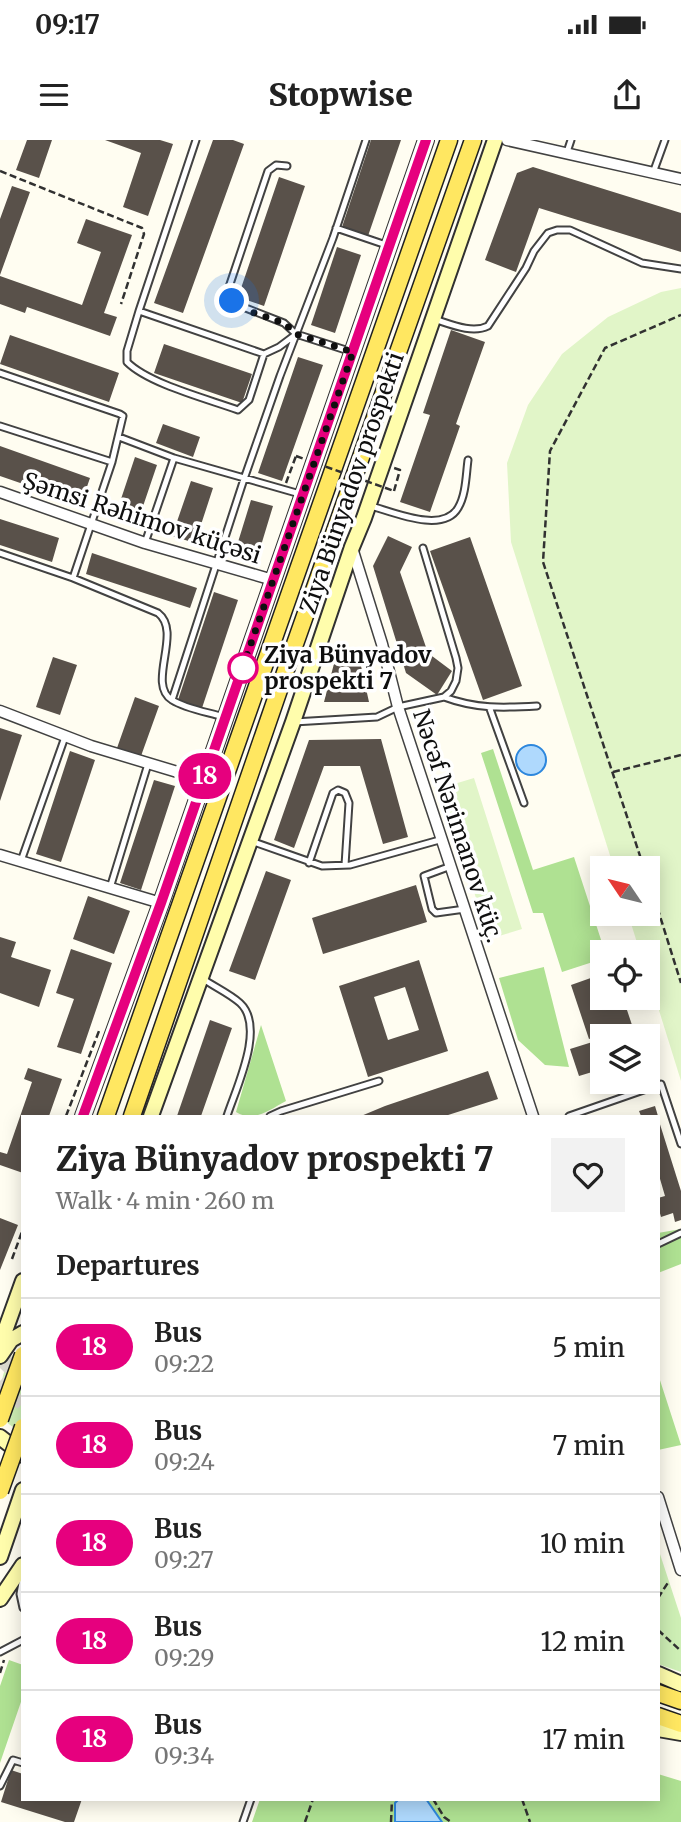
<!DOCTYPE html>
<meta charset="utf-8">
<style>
:root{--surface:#fff;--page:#f2f2f2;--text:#222;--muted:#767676;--line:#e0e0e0}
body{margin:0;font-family:Merriweather,serif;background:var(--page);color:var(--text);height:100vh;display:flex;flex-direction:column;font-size:26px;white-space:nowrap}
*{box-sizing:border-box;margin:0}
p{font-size:23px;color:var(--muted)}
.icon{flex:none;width:38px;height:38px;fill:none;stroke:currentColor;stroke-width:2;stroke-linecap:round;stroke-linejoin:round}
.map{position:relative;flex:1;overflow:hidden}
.details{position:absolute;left:21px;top:975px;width:639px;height:686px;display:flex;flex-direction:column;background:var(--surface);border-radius:0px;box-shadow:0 4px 18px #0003}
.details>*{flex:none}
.badge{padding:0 14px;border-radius:23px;font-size:24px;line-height:46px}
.needle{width:46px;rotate:305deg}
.tools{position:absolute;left:590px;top:716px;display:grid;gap:14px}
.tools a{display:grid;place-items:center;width:70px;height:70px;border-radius:0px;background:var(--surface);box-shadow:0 4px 18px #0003;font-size:35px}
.you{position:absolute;width:35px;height:35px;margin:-18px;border:5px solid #fff;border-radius:50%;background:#1a73e8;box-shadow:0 0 0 10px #1a73e833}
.map>.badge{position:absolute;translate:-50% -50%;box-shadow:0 0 0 4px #fff}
h2{padding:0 35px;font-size:26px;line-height:63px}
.round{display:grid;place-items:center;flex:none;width:74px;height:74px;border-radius:0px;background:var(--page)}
.head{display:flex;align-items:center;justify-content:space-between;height:119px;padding:0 35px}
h1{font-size:33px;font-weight:800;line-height:52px}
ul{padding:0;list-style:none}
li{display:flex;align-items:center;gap:21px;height:98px;padding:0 35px;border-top:2px solid var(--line)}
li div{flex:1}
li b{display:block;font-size:26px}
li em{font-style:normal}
li .badge{min-width:77px;font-weight:700;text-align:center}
.status{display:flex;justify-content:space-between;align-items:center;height:49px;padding:0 35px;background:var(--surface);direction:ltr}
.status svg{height:19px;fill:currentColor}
header{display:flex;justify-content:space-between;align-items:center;height:91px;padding:0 35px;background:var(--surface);font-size:32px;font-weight:800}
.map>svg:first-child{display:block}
.green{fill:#ceefb5}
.forest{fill:#afe192}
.pitch{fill:#e1f5c8}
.water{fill:#afd9fd;stroke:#2d87dd;stroke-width:2}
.building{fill:#59514a;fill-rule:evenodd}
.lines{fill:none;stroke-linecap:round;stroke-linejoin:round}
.primary-tunnel{stroke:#dbd9cf;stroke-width:16;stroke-dasharray:16 8;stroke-linecap:butt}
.service-casing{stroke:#424242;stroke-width:9}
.minor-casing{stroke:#424242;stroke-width:13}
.secondary-casing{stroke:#313131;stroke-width:18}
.primary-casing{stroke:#202020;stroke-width:19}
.path{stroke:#313131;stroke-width:2.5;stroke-dasharray:7 3.5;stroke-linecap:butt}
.service{stroke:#fff;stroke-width:5}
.minor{stroke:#fff;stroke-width:10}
.secondary{stroke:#fffdac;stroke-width:14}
.primary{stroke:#ffe761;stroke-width:16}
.primary-bridge-casing{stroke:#202020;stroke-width:19;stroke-linecap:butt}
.path-bridge{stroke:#313131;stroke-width:2.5;stroke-dasharray:7 3.5;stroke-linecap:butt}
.primary-bridge{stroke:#ffe761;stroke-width:16}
.line-casing{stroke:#fff;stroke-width:16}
.line{stroke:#e6007e;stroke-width:10}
.walk{stroke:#0f0f0f;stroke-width:7;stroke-dasharray:0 12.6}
.stop-dot{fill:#fff;stroke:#e6007e;stroke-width:3.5}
.labels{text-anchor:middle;stroke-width:7;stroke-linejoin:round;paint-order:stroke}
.street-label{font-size:23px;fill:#0f0f0f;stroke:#fff}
.stop-label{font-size:23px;font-weight:bold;fill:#0f0f0f;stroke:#fff;text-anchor:start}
</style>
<div class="status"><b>09:17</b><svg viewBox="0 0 49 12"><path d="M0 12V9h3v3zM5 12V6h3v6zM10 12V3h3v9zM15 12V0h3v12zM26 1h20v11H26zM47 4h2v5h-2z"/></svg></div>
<header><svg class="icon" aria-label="menu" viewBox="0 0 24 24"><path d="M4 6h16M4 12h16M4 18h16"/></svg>Stopwise<svg class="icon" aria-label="share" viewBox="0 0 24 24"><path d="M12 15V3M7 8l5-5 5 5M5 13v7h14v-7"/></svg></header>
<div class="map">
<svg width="681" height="1682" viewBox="0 0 681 1682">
<rect width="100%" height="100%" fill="#fffdf1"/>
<path class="green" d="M 23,1205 L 23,1288 L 14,1288 L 0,1277 C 0,1247 0,1223 23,1205 Z
M 658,1408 L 681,1478 L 681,1532 L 658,1524 Z"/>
<path class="forest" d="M 493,609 L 533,730 L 574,717 L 605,812 L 602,812 L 602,819 L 562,832 L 543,773 L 533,773 L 481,613 Z
M 544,827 L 544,828 L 569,927 L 545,925 L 518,900 L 499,838 Z
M 261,885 L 286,961 C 269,970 254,983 236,972 Z
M 681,1089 L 681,1124 L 658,1133 L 658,1093 Z
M 658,1234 L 681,1305 L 658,1310 Z
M 9,1520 L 23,1525 L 23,1556 L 0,1623 L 0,1546 Z
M 658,1634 L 681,1641 L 681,1682 L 252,1682 L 260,1659 L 658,1659 Z"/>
<path class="pitch" d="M 681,148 L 681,941 L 648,835 L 648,812 L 640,812 L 628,774 L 648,774 L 648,728 L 614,728 L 511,402 L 507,323 L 528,265 L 562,214 L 608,177 L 661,152 Z
M 474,638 L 522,789 L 489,799 L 441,648 Z"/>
<path class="water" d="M516 620a15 15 0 1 1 30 0a15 15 0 1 1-30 0Z
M 399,1659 L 426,1659 L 442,1682 L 395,1682 L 395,1663 Z"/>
<path class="building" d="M 27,0 L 52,0 L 39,38 L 16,30 Z
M 105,0 L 160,0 L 173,4 L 148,76 L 123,67 L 141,13 Z
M 213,0 L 233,0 L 244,4 L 183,173 L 154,163 Z
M 371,0 L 401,0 L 368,96 L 342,87 Z
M 533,27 L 681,73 L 681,112 L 539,68 L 516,132 L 485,120 L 517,33 Z
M 279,37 L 305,46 L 264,166 L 238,157 Z
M 12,46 L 30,52 L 0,135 L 0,79 Z
M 86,79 L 132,95 L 104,173 L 117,177 L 110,196 L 27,167 L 25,173 L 0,164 L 0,136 L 82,165 L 101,112 L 77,103 Z
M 337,107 L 361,115 L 335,193 L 311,185 Z
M 451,190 L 485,202 L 456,284 L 460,286 L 430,372 L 400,362 L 430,275 L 423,273 Z
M 10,195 L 119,233 L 109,262 L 0,224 Z
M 164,204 L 252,234 L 242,263 L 154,233 Z
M 298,217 L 323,225 L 282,341 L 258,333 Z
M 163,284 L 200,297 L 193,317 L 156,303 Z
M 0,306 L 90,338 L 81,364 L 0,336 Z
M 135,317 L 157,325 L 138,381 L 116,374 Z
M 191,341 L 213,348 L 195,403 L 172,396 Z
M 251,360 L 273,366 L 256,422 L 234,415 Z
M 0,379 L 59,398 L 52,422 L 0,405 Z
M 388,396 L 412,407 L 400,432 L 428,513 L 452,531 L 437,555 L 406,533 L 373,426 Z
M 470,397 L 522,546 L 483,560 L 430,411 Z
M 92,413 L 197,448 L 190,468 L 86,434 Z
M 214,452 L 238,460 L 202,568 L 178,560 Z
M 345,509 L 356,513 L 359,517 L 369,562 L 324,562 L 336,516 Z
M 53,517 L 77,525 L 60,575 L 36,567 Z
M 135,557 L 159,566 L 141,616 L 117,608 Z
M 0,588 L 22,595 L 0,661 Z
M 381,599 L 408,697 L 383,704 L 360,626 L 324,626 L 294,708 L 274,700 L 309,600 Z
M 70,611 L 95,620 L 61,722 L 36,714 Z
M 154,640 L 175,646 L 141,750 L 120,743 Z
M 266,731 L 291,740 L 255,840 L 229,831 Z
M 416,745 L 427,782 L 323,814 L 312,778 Z
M 88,756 L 130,771 L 114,814 L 73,799 Z
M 0,797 L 16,802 L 11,817 L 51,830 L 39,867 L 0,853 Z
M 71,809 L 112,823 L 81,914 L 57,907 L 74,859 L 56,853 Z
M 419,820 L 448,911 L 368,937 L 339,846 ZM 405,847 L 419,890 L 388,900 L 374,857 Z
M 602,834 L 602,858 L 623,858 L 632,885 L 589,899 L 571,845 Z
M 210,880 L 232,888 L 201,976 L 177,976 Z
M 602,899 L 602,929 L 579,936 L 570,909 Z
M 28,928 L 62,939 L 49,976 L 23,976 L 23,1033 L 0,1025 L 0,1012 L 7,1014 L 32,942 L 24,939 Z
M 488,931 L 498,959 L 445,976 L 361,976 L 385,966 Z
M 655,966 L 658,976 L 641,976 L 639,971 Z
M 658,978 L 681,1051 L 681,1080 L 675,1082 L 673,1073 L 661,1077 L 658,1066 L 658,1058 L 665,1056 L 658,1032 Z
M 0,1078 L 18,1085 L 0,1130 Z
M 11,1630 L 23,1634 L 23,1659 L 82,1659 L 74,1682 L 65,1682 L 1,1662 Z"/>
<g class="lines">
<path class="primary-tunnel" d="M 0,1217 L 23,1239
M 0,1241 L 23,1263"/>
<g class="service-casing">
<path id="service" d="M 196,0 L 139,171 L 127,211 L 127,222 C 149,244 208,259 238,270 L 249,260 L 264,214
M 567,12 L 571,0
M 287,26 L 276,25 L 268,31 L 229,147 C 229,155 231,160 238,165 L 284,183 L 296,194 L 352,212
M 653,33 L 665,0
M 336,88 L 389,106
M 139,171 L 264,214 L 279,207 L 295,195
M 434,179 C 450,184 472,194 488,186 L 526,128 L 534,111 L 548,93 L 557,90 L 570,90 L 642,123 L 681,129
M 0,233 L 120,274 L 123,276 L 112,322
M 0,286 L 112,322 L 73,438
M 119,297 L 174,318 L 300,354
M 371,366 C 393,372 443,394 458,368 C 466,355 466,335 468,320
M 145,403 L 174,318
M 0,413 L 73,438 L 158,473 C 183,492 146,544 172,560 C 186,569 208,572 224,577
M 444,557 C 476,569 503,568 537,566
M 172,560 L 244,339 L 280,236 L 333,98 L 366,0
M 490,569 L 524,663
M 294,582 L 377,577 L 398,567 L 444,557 L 451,551 L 456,541 L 458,528 L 456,518 L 423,408
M 251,701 L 322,726 L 350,725 L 443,699
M 21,721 L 65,597
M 309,723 L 333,653 L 338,650 L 345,653 L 349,663 L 345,725
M 451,726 L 424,736 L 432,769 L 436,773 L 465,769
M 110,748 L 148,624
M 203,839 C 215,847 230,854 240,863 C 266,887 236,948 227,976
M 270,976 L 281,971 L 379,941
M 569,976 L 661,944 L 681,1004
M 658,1104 L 681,1093
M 23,1437 L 20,1454 L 23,1468
M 0,1512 L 23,1500
M 0,1646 L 13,1620 L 23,1623
M 243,1682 L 251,1659"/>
</g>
<g class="minor-casing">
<path id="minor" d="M 507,0 L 681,39
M 0,352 L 145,403 L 273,440
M 352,408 L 382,504 L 398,567 L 533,976
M 0,571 L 91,606 L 204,640
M 0,715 L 161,763
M 658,1357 L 681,1430"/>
</g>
<g class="secondary-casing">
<path id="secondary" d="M 83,976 L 161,763 L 426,0
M 151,976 L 293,582 L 352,407 L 364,378 L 495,0
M 0,1205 L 23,1141
M 0,1216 L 11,1200 L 23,1193
M 0,1297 L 23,1315
M 0,1417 L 23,1350
M 0,1459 L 23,1425
M 658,1534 L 681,1544
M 658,1589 L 681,1593"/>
</g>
<g class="primary-casing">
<path id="primary" d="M 106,976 L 449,0
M 132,976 L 289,521 L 473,0
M 658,1553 L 681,1561
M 658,1576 L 681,1584"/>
</g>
<path class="path" d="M 0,31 L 142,88 L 144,94 L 121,164
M 286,343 L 296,316
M 394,351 L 400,330 L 394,328
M 613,632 L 681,615
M 644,728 L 543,422 L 550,311 L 605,208 L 681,175
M 648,738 L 681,843
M 66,976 L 99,891
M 12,1119 L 23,1089
M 658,1458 L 669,1441
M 658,1490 L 681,1511
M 0,1533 L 4,1520
M 433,1659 L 444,1677 L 451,1682
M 522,1659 L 530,1682
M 305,1682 L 313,1659
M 391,1682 L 392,1659"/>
<use href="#service" class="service"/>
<use href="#minor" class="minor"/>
<use href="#secondary" class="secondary"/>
<use href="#primary" class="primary"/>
<g class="primary-bridge-casing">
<path id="primary-bridge" d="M 0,1279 L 23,1215
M 0,1351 L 23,1287"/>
</g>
<path class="path-bridge" d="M 296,316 L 394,351"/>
<use href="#primary-bridge" class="primary-bridge"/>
</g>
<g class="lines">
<g class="line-casing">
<path id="line" d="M 83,976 L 161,763 L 426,0"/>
</g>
<use href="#line" class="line"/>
<path class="walk" d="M 232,161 L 243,169 L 284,183 L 296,194 L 353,212 L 241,532 L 243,528"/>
</g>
<circle class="stop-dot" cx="243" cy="528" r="14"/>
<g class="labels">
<g class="street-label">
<text transform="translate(352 343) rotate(-71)" y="8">Ziya Bünyadov prospekti</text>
<text transform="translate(142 378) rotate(18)" y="8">Şəmsi Rəhimov küçəsi</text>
<text transform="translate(458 686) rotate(72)" y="8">Nəcəf Nərimanov küç.</text>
</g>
<g class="stop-label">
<text x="264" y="523">Ziya Bünyadov<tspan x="264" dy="26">prospekti 7</tspan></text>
</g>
</g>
</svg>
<div class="tools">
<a><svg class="needle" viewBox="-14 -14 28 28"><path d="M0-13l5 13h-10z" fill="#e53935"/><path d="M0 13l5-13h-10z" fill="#767676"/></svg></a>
<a><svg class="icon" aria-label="locate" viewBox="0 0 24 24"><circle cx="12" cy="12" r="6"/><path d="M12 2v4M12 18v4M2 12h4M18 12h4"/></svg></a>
<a><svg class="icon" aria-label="layers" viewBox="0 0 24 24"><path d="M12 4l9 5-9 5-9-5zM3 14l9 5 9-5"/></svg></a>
</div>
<div class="you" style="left:232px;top:161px"></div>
<b class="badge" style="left:205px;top:636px;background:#e6007e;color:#fff">18</b>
<section class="details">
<div class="head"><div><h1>Ziya Bünyadov prospekti 7</h1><p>Walk · 4 min · 260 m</p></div><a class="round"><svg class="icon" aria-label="heart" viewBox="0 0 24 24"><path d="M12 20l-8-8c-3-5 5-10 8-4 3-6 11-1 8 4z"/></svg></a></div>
<h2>Departures</h2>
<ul>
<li><span class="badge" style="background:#e6007e;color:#fff">18</span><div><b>Bus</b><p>09:22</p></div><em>5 min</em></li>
<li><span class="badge" style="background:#e6007e;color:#fff">18</span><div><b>Bus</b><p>09:24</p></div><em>7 min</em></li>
<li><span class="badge" style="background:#e6007e;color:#fff">18</span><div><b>Bus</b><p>09:27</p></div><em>10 min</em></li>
<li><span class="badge" style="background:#e6007e;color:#fff">18</span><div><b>Bus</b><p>09:29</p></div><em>12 min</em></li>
<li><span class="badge" style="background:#e6007e;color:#fff">18</span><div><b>Bus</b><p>09:34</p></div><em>17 min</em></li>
</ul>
</section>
</div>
